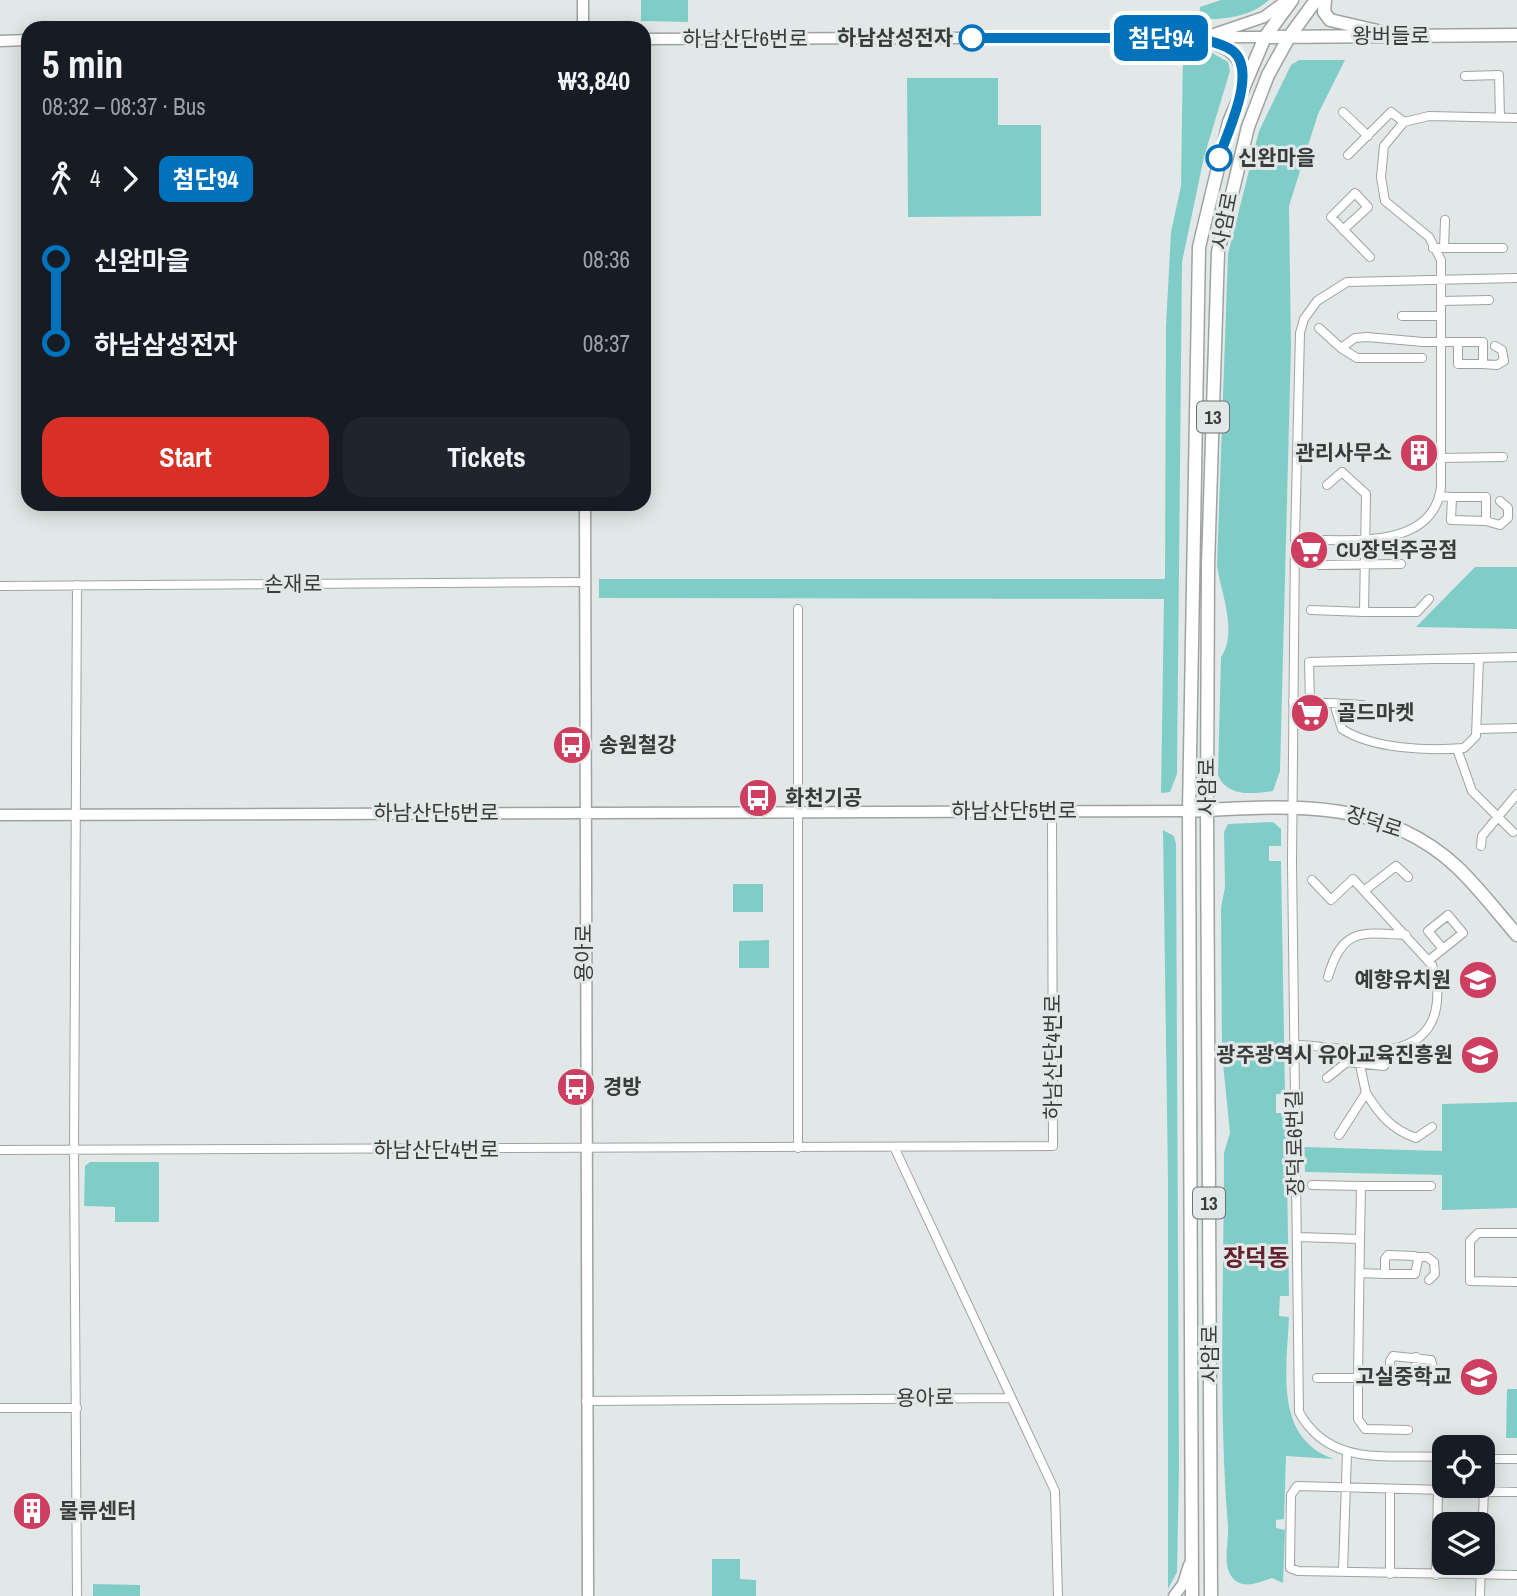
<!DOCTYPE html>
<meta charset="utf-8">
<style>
:root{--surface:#171b24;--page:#20242c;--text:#f1f3f6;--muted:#9ea1a6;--accent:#d93025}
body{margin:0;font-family:"Archivo Narrow","Noto Sans KR",sans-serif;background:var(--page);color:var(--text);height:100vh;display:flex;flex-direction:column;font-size:26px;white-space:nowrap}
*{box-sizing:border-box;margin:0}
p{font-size:23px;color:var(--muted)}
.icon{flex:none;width:38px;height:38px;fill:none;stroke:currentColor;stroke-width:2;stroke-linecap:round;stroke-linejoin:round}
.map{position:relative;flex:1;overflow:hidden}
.panel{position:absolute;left:21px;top:21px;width:630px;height:490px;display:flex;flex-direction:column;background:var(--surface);border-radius:21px;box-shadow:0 4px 18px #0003}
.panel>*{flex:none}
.badge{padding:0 14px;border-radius:10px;font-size:24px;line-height:46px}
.controls{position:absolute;left:1432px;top:1435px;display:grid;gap:14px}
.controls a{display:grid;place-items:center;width:63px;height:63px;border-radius:14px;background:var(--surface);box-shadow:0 4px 18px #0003;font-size:35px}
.map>.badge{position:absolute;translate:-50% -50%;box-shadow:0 0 0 4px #fff}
.legs{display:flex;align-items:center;gap:10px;height:77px;padding:0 21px;font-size:23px}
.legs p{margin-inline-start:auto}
.headline{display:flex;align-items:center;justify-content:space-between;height:119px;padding:0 21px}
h1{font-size:38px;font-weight:700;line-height:52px}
.cta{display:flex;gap:14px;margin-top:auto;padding:14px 21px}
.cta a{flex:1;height:80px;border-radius:21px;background:var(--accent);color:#fff;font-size:28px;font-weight:700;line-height:80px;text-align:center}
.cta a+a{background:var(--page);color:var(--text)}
ul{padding:0 21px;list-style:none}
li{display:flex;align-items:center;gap:24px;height:84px;font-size:26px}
li i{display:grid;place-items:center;width:10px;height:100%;margin:0 9px;background:currentColor}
li i::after{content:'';width:18px;height:18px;margin:-9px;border:5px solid;border-radius:50%;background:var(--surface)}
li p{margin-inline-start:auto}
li:first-child i{background:linear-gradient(#0000 50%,currentColor 0)}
li:last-child i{background:linear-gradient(currentColor 50%,#0000 0)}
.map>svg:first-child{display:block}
.green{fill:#80cdc8}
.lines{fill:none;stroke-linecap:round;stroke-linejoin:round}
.minor-casing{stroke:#9ea3a2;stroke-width:10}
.tertiary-casing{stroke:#9ea3a2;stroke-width:13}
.secondary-casing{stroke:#9ea3a2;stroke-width:15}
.primary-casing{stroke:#9ea3a2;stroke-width:15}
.minor{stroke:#fff;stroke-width:8}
.tertiary{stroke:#fff;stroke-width:10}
.secondary{stroke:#fff;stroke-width:12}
.primary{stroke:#fff;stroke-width:12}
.line-1-casing{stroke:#fff;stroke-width:16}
.line-1{stroke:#0072bc;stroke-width:10}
.stop-1-dot{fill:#fff;stroke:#0072bc;stroke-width:3.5}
.labels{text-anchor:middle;stroke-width:6;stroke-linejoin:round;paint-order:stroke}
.shield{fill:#e2e8e7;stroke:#6c706f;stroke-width:2}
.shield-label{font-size:19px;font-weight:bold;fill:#3a3c3c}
.street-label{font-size:21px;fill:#3a3c3c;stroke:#e2e8e7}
.stop-label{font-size:21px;font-weight:bold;fill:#3a3c3c;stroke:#e2e8e7;text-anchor:end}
.poi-label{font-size:21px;font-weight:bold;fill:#3a3c3c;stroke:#e2e8e7;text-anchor:start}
.quarter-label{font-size:24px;font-weight:bold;fill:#662130;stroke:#e2e8e7}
</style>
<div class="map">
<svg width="1517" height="1596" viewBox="0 0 1517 1596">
<rect width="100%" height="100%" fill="#e2e8e7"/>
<path class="green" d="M 641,0 L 688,0 L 688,22 L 641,21 Z
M 1221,0 L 1269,0 C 1250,17 1224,20 1199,19 L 1200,7 Z
M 1207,50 L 1228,62 L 1230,71 L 1204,157 L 1182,262 L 1177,774 L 1170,792 L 1161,793 L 1164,599 L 599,598 L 599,579 L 1165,579 L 1166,326 L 1171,232 L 1181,186 L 1183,51 Z
M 1299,60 L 1345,60 L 1318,114 L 1289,206 L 1291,347 L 1280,771 L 1273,791 C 1252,794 1227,797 1218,775 L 1221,657 C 1238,632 1221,593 1217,566 L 1228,254 L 1259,131 L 1291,65 Z
M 907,78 L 998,78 L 998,125 L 1041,125 L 1041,216 L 908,217 Z
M 1475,567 L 1517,567 L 1517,629 L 1416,627 Z
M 1273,822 L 1281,829 L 1281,846 L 1269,846 L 1269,861 L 1281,861 L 1285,1094 L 1276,1094 L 1276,1113 L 1286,1113 L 1289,1296 L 1280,1296 L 1279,1316 L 1289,1317 C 1287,1368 1273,1438 1334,1459 L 1286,1456 L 1284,1519 L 1276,1520 L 1276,1528 L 1285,1530 L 1283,1583 L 1272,1578 C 1259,1582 1240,1592 1230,1574 C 1223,1561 1229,1540 1228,1526 C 1218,1403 1224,1277 1224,1153 L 1230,1133 L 1222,1054 L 1221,908 L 1225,887 L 1224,832 L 1228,824 Z
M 1163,830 L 1174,836 L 1176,844 L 1179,1468 L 1177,1572 L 1168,1589 L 1168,1180 Z
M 733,884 L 763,884 L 763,912 L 733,912 Z
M 769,940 L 769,968 L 739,968 L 739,941 Z
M 1517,1102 L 1517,1208 L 1442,1210 L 1442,1175 L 1305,1172 L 1304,1147 L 1442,1151 L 1442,1104 Z
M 90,1162 L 159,1162 L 159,1222 L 115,1222 L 115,1207 L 84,1206 L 85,1166 Z
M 1507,1389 L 1517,1389 L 1517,1438 L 1506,1438 Z
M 712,1559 L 740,1559 L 740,1579 L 756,1580 L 756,1596 L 712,1596 Z
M 93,1584 L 140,1585 L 140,1596 L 93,1596 Z"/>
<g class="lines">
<g class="minor-casing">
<path id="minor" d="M 1465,76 L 1499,75 L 1500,118
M 1343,112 L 1368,136
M 1348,155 L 1391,112 L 1404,122
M 1343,230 L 1368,207 L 1355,193 L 1331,217 L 1370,257
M 1433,248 L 1503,248
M 1444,248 L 1445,220
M 1441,301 L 1489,300
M 1402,316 L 1441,316
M 1319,328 L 1341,348 L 1355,338 L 1367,337 L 1423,342 L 1483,342 L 1483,364 L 1458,364 L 1458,342
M 1341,348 L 1357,358 L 1422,358
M 1483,364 L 1497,365 L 1504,361 L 1502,350 L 1495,346
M 1440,458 L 1503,457
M 1439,496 L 1452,497 L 1451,520 L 1486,521 L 1486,497 L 1452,497
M 1486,521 L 1500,525 L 1508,518 L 1508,508 L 1500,501
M 1295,540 C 1343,538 1433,553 1441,487 L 1441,260 L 1429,237 L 1385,201 L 1381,177 L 1384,146 L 1404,122 L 1429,116 L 1517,118
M 1319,565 L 1401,564
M 77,585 L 74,1150 L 77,1596
M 0,586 L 585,582
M 798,609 L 798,1148
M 1311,610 L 1364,612 L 1366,494 L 1342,472 L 1327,485
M 1364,612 L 1417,612 L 1429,599
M 1293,701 L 1363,705
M 1310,702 L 1309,662 L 1517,657
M 1334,703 L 1342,729 C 1373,749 1427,751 1464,748 L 1476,736 L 1479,658
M 1477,729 L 1517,728
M 1457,749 L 1472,791 L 1513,832
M 1481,846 L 1482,836 L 1517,794
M 1365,890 L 1396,866 L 1408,877
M 1428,961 L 1463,933 L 1448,915 L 1428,931 L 1443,949
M 1328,977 C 1342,928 1361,932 1406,935
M 1293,1045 C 1336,1044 1418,1071 1435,1013 C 1439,997 1438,981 1432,965 L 1353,879 L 1331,900 L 1312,880
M 1347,1062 L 1384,1066 L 1389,1058 L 1386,1049
M 1327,1078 L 1347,1062 L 1348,1048
M 1366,1093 C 1380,1115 1391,1129 1416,1138 L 1432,1127
M 1339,1135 L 1366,1093 L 1360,1065
M 895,1149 L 1055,1491 L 1058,1596
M 0,1150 L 1053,1146 L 1052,811
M 1361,1186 L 1431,1186
M 1517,1233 L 1478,1233 L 1470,1241 L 1470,1281 L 1517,1282
M 1298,1237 L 1360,1239 L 1361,1186 L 1312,1185
M 1360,1239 L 1358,1378 L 1390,1379 L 1390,1361 L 1393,1356 L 1431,1360 L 1436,1378 L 1427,1383
M 1417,1257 L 1427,1257 L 1434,1262 L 1435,1274 L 1429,1280
M 1360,1273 L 1385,1274 L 1385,1259 L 1388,1255 L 1415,1256 L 1418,1260 L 1415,1274 L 1385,1274
M 1317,1378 L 1358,1378 L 1358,1419 L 1365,1429 L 1408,1430
M 1390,1379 L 1415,1378 L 1416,1357
M 586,1401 L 1011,1398
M 0,1408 L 77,1408
M 1444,1457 C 1387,1454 1330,1468 1299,1412 L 1292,862 L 1295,540 L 1300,333 L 1304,319 L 1317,301 L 1347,282 L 1517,278
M 1482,1459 L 1517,1459
M 1517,1492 L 1297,1486 L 1291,1495 L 1290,1564 L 1290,1568 L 1298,1571 L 1517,1575
M 1482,1545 L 1485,1459
M 1343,1572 L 1347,1453
M 1390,1574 L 1390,1489
M 1436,1575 L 1438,1492
M 1480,1596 L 1481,1563"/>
</g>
<g class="tertiary-casing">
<path id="tertiary" d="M 583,0 L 583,28
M 1214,34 L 1264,17 L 1287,0
M 644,39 L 1265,37
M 0,41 L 28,40
M 585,504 L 588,1596
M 0,815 L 1189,811
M 1174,1596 L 1183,1584 L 1189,1565"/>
</g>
<g class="secondary-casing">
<path id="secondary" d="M 1265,37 L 1517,35
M 1189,811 C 1285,806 1381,796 1457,867 C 1479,888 1497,912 1517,935"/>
</g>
<g class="primary-casing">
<path id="primary" d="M 1325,0 L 1324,12 L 1330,20 L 1399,36
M 1198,38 C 1222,46 1243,50 1244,80
M 1192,1596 L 1189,811 L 1199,247 L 1229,122 L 1265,37 L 1292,0
M 1211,1596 L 1207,810 L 1208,565 L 1218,252 L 1248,127 L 1268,75 L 1289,37 L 1316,0"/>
</g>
<use href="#minor" class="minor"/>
<use href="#tertiary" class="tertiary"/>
<use href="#secondary" class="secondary"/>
<use href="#primary" class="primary"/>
</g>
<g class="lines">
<g class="line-1-casing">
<path id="line-1" d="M 972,38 L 1198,38 C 1209,41 1224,44 1233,51 C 1258,72 1227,132 1219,158"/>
</g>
<use href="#line-1" class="line-1"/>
</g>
<defs>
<g id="building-disc" transform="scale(2.0125)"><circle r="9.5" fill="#ce3e60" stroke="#e2e8e7"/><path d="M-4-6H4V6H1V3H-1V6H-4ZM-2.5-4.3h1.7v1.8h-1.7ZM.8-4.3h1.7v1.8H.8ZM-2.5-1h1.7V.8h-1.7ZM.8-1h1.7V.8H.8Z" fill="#fff"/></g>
<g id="supermarket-disc" transform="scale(2.0125)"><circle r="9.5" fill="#ce3e60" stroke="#e2e8e7"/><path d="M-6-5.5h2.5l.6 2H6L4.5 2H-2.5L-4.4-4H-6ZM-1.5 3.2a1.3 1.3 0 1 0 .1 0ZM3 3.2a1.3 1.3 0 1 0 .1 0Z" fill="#fff"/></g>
<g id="bus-disc" transform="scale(2.0125)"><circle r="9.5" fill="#ce3e60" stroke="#e2e8e7"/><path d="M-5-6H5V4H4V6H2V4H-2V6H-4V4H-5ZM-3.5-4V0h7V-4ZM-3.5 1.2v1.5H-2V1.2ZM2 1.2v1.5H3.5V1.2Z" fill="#fff"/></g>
<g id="school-disc" transform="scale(2.0125)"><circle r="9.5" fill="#ce3e60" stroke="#e2e8e7"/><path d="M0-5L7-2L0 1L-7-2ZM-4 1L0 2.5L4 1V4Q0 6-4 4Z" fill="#fff"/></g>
</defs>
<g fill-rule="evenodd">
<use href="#building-disc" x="1419" y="453"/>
<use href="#supermarket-disc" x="1309" y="550"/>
<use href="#supermarket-disc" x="1310" y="713"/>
<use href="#bus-disc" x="572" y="745"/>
<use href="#bus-disc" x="758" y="798"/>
<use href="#school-disc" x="1478" y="980"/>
<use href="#school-disc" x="1480" y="1055"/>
<use href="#bus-disc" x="576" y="1087"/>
<use href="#school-disc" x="1479" y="1377"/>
<use href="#building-disc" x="32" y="1511"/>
</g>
<g class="stop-1-dot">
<circle cx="972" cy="38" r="12"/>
<circle cx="1219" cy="158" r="12"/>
</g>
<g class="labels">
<g class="shield">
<rect x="1197" y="401.5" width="32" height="31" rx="5"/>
<rect x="1193" y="1187.5" width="32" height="31" rx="5"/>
</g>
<g class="shield-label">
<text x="1213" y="424">13</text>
<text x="1209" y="1210">13</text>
</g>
<g class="street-label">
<text x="1391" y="43">왕버들로</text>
<text x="745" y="46">하남산단6번로</text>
<text transform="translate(1225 221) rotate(-79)" y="7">사암로</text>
<text x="293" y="591">손재로</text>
<text transform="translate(1207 787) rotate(-90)" y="7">사암로</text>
<text x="1014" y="818">하남산단5번로</text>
<text x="436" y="820">하남산단5번로</text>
<text transform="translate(1374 822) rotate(18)" y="7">장덕로</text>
<text transform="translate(584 953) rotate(-90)" y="7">용아로</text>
<text transform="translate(1053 1057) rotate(-90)" y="7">하남산단4번로</text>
<text transform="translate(1295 1143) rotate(-91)" y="7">장덕로6번길</text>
<text x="436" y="1157">하남산단4번로</text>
<text transform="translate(1210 1354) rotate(-90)" y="7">사암로</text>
<text transform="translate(925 1398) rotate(-1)" y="7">용아로</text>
</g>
<g class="stop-label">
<text x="953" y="45">하남삼성전자</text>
<text x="1238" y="165" text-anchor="start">신완마을</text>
</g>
<g class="poi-label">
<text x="1392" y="460" text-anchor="end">관리사무소</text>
<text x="1336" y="557">CU장덕주공점</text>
<text x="1337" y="720">골드마켓</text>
<text x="599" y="752">송원철강</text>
<text x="785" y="805">화천기공</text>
<text x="1451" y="987" text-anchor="end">예향유치원</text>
<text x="1453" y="1062" text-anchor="end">광주광역시 유아교육진흥원</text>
<text x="603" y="1094">경방</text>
<text x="1452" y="1384" text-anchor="end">고실중학교</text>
<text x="59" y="1518">물류센터</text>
</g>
<g class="quarter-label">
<text x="1256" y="1266">장덕동</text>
</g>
</g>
</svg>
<div class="controls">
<a><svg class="icon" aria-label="locate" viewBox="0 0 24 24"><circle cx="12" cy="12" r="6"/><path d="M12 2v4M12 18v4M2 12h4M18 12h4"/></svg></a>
<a><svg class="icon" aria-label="layers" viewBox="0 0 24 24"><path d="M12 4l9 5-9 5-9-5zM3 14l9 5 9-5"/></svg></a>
</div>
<b class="badge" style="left:1161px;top:38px;background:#0072bc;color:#fff">첨단94</b>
<section class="panel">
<div class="headline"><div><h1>5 min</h1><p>08:32 – 08:37 · Bus</p></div><b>₩3,840</b></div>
<div class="legs"><svg class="icon" aria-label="walk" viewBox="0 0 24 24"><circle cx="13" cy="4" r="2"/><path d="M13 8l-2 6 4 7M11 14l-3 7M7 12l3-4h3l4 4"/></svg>4<svg class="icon" aria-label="forward" viewBox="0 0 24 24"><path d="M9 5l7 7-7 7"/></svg><b class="badge" style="background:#0072bc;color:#fff">첨단94</b></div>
<ul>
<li><i style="color:#0072bc"></i><b>신완마을</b><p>08:36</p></li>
<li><i style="color:#0072bc"></i><b>하남삼성전자</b><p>08:37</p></li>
</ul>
<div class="cta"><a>Start</a><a>Tickets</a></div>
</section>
</div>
